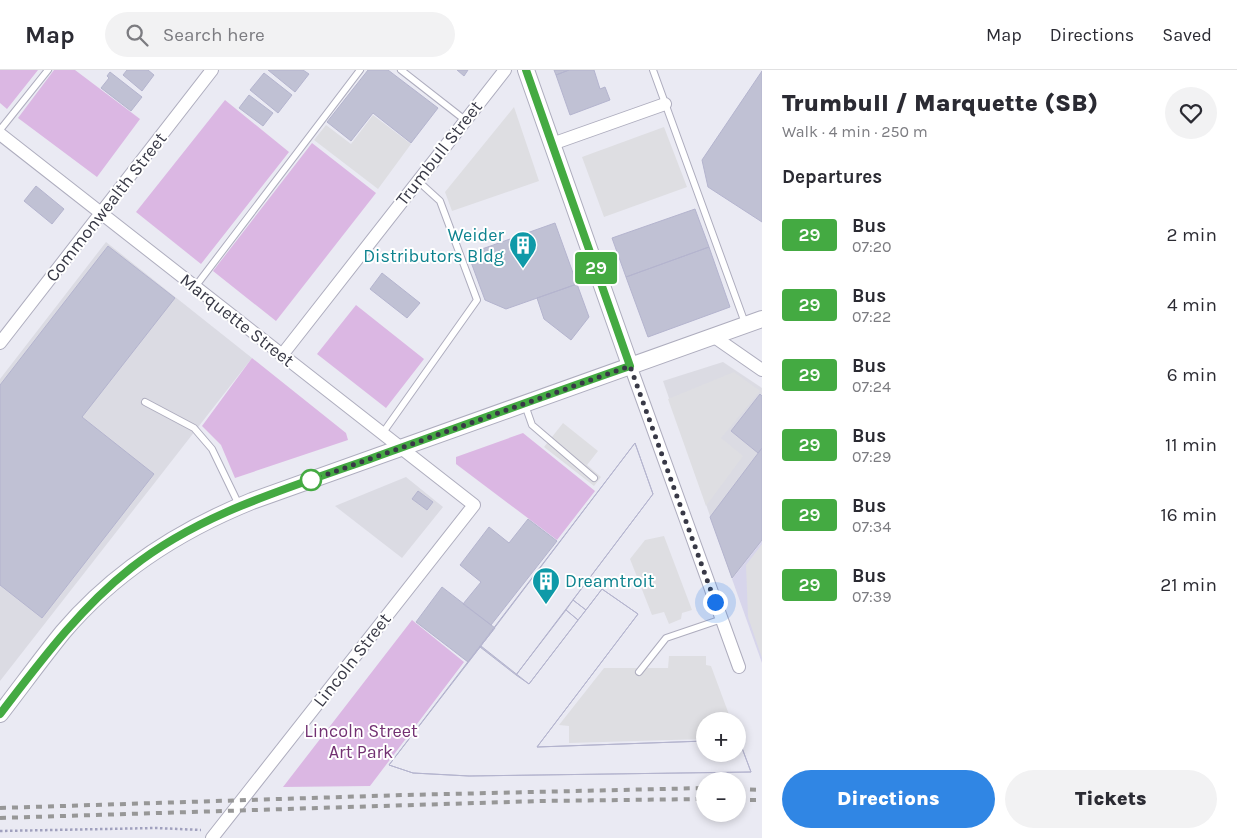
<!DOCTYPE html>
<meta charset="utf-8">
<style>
:root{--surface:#fff;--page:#f2f2f3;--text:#2b2b33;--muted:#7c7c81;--line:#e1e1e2;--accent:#3086e4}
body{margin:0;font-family:Karla,sans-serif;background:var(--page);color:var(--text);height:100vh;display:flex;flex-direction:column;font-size:19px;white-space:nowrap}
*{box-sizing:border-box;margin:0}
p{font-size:16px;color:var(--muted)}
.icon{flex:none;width:28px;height:28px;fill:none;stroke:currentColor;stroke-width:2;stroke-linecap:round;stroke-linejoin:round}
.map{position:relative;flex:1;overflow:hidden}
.drawer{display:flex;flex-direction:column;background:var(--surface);width:475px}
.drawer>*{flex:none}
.badge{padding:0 10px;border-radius:4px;font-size:18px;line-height:32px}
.controls{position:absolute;left:696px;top:642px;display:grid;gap:10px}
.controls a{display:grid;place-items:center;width:50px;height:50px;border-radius:50%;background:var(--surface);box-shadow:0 2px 8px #0003;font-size:25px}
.you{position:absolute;width:25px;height:25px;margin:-12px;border:4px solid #fff;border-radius:50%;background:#1a73e8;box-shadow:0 0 0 8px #1a73e833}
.map>.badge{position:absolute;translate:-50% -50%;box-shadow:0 0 0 2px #fff}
h2{padding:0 20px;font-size:19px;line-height:45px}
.round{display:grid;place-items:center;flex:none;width:52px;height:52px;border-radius:26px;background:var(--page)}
.headline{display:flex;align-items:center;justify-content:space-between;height:85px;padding:0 20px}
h1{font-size:24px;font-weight:800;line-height:38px}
.action{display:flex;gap:10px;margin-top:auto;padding:10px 20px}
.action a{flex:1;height:58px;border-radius:30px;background:var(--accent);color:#fff;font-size:20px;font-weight:800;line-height:58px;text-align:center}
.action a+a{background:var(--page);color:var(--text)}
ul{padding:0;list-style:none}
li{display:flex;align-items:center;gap:15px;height:70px;padding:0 20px}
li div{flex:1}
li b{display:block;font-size:19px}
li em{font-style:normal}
li .badge{min-width:55px;font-weight:700;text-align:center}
header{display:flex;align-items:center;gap:30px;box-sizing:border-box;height:70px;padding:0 25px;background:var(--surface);border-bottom:1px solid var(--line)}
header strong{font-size:24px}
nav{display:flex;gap:28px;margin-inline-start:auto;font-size:18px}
.search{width:350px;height:45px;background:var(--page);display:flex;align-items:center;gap:12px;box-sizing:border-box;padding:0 18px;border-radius:28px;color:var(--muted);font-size:19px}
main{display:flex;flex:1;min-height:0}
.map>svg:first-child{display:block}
.industrial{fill:#dbdbe3}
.education{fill:#d7d5eb}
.green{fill:#dbb7e3}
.parking{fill:#dedee2}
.building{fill:#c0c1d4;stroke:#b4b4ce;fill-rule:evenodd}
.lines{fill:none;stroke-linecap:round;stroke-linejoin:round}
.service-casing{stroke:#aeadbe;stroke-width:8}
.minor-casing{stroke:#aeadbe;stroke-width:14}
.tertiary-casing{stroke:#aeadbe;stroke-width:18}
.path{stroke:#a0a0be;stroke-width:2.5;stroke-dasharray:2.5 2.5;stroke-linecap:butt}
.service{stroke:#fff;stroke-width:6}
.minor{stroke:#fff;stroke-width:12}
.tertiary{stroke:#fff;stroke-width:16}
.rail{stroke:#979797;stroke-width:4;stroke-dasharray:6 6;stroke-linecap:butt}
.line-casing{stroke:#fff;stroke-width:11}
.line{stroke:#44aa42;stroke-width:8}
.walk{stroke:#383946;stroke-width:5;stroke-dasharray:0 9}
.stop-dot{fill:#fff;stroke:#44aa42;stroke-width:2.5}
.labels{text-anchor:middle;stroke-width:4;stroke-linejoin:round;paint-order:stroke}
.street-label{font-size:18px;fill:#383946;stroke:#fff}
.culture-label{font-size:18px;fill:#0d838f;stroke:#fff;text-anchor:end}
.park-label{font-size:18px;fill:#723172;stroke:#fff}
</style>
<header>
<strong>Map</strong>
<div class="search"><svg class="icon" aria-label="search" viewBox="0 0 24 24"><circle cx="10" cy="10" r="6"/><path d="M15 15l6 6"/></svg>Search here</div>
<nav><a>Map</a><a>Directions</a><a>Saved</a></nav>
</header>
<main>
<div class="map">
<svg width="762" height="768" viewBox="0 0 762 768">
<rect width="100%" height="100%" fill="#eaeaf3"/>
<path class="industrial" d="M 106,172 L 252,288 L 0,611 L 0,309 Z
M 723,292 L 762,318 L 762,471 L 732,509 L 663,311 Z
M 406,407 L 443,437 L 402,488 L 335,436 Z"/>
<path class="education" d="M 762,471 L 762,593 L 732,509 Z"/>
<path class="green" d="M 0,0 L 38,0 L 7,39 L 0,33 Z
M 54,0 L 75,0 L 140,49 L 97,107 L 18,48 Z
M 225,30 L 289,82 L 201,194 L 136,142 Z
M 312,73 L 376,123 L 276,251 L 213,201 Z
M 356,235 L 424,289 L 386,338 L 317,284 Z
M 252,288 L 346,363 L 348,370 L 235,408 L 221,375 L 202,356 Z
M 523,363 L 595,421 L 557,470 L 456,394 L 456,387 Z
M 412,550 L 464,592 L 370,716 L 283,717 Z"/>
<path class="parking" d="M 514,37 L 539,111 L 452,141 L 445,122 Z
M 373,45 L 411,74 L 378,119 L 314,70 L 326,55 L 351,74 Z
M 664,57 L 687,117 L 604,147 L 582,87 Z
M 734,302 L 760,321 L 721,368 L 743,386 L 706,436 L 668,329 Z
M 563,353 L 598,381 L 587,395 L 601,407 L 594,416 L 544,377 Z
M 664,466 L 692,540 L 682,543 L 681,549 L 669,554 L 664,542 L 652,545 L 630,489 L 645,470 Z
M 762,474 L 762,588 L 748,547 L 746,495 Z
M 669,586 L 706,586 L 706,595 L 711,596 L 731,650 L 705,651 L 705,669 L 569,673 L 569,656 L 559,655 L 604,598 L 668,598 Z"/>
<path class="building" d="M 127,0 L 148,0 L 154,5 L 142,21 L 123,5 Z
M 268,0 L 303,0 L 309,4 L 295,22 Z
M 368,0 L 388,0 L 438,38 L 411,73 L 373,43 L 351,71 L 327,52 Z
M 457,0 L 468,0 L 464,6 Z
M 554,0 L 569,0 L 556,5 Z
M 569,0 L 594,0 L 600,19 L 605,17 L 610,30 L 570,45 L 556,5 Z
M 762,1 L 762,152 L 708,117 L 702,90 Z
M 110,2 L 142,27 L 131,41 L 101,18 L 109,8 L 107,6 Z
M 264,3 L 292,25 L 278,43 L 250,20 Z
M 249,25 L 273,43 L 263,56 L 239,38 Z
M 36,116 L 64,139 L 52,154 L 24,131 Z
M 695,139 L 709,177 L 626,207 L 612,168 Z
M 555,153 L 577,214 L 506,239 L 485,230 L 468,184 Z
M 108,176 L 175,228 L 82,347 L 154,404 L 42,548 L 0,515 L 0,315 Z
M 709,177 L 730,237 L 648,267 L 626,207 Z
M 382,203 L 420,233 L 407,248 L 370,219 Z
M 577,214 L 589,247 L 571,270 L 544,249 L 537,228 Z
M 760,324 L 762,326 L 762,378 L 758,383 L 731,361 Z
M 635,373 L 653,424 L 573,530 L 586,540 L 602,519 L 638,544 L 537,677 L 705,671 L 705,684 L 738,684 L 739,670 L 751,702 L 469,706 L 413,703 L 389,695 ZM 566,540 L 578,550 L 529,614 L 516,605 Z
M 635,373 L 653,424 L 516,605 L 480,577 Z
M 762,378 L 762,470 L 732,508 L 710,447 Z
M 418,421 L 433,432 L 427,440 L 412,429 Z
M 528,449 L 557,471 L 491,555 L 463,534 L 481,512 L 460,495 L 489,457 L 509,473 Z
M 442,517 L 495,558 L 468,592 L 416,552 Z
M 602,519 L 638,544 L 537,677 L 705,671 L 705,684 L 738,684 L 739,670 L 751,702 L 469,706 L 413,703 L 389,695 L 481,576 L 529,614 Z
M 573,530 L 586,540 L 578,550 L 566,540 Z"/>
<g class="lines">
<g class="service-casing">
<path id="service" d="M 401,0 L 465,50
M 653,0 L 745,253
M 0,60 L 48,0
M 195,217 L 360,0
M 145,332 L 194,358 L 212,379 L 239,435
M 525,335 L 532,355 L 594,408
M 382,364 L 477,230 L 440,131 L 418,111
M 639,602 L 666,568 L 722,549"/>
</g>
<g class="minor-casing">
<path id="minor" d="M 0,64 L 474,435 L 212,768
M 552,74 L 665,34
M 713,266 L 762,300
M 0,273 L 212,0
M 282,285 L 505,0
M 630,295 L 739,597"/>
</g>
<g class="tertiary-casing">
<path id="tertiary" d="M 526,0 L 630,295
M 0,644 C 21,617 41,589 63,562 C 114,502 180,460 252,431 L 762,249"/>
</g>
<path class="path" d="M 0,761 L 156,758 L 201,760"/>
<use href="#service" class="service"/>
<use href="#minor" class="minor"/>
<use href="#tertiary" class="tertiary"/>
<path class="rail" d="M 738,719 L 762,720
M 738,730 L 762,730
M 0,738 L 404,725 L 705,718
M 0,748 L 540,731 L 705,729"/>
</g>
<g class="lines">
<g class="line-casing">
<path id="line" d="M 0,644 C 40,592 79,539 131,498 C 203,441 293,417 378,386 C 462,356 546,325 630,296 L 526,0"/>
</g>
<use href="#line" class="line"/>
<path class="walk" d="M 311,410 L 630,296 L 715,532"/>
</g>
<defs>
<g id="building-pin" transform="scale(1.4375)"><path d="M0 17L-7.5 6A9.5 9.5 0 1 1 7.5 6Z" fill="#0f9aa8" stroke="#fff"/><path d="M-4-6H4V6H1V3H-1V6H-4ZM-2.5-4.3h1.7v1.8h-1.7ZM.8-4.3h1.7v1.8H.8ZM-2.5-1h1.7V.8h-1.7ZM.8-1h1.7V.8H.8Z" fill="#fff"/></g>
</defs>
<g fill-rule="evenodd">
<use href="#building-pin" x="523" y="175"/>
<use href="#building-pin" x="546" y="511"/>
</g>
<circle class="stop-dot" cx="311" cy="410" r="10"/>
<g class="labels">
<g class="street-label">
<text transform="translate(439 83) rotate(-52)" y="6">Trumbull Street</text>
<text transform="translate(106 137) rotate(-52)" y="6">Commonwealth Street</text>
<text transform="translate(237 250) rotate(38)" y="6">Marquette Street</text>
<text transform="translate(352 590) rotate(-52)" y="6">Lincoln Street</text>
</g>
<g class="culture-label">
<text x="504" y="171">Weider<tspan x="504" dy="21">Distributors Bldg</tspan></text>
<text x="565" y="517" text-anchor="start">Dreamtroit</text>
</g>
<g class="park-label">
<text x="361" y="667">Lincoln Street<tspan x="361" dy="21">Art Park</tspan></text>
</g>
</g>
</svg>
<div class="controls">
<a>+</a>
<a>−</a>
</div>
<div class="you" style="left:715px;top:532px"></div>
<b class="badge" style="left:596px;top:198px;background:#44aa42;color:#fff">29</b>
</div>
<section class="drawer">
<div class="headline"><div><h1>Trumbull / Marquette (SB)</h1><p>Walk · 4 min · 250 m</p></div><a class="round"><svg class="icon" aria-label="heart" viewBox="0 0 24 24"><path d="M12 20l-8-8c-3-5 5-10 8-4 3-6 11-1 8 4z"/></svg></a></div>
<h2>Departures</h2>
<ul>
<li><span class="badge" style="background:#44aa42;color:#fff">29</span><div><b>Bus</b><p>07:20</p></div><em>2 min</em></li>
<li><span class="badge" style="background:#44aa42;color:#fff">29</span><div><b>Bus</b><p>07:22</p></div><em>4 min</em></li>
<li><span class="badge" style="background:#44aa42;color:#fff">29</span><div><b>Bus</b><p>07:24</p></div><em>6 min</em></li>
<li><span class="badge" style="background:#44aa42;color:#fff">29</span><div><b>Bus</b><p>07:29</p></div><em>11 min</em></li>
<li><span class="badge" style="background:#44aa42;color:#fff">29</span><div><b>Bus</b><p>07:34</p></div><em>16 min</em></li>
<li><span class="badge" style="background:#44aa42;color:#fff">29</span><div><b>Bus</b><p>07:39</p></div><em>21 min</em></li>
</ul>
<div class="action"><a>Directions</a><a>Tickets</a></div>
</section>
</main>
